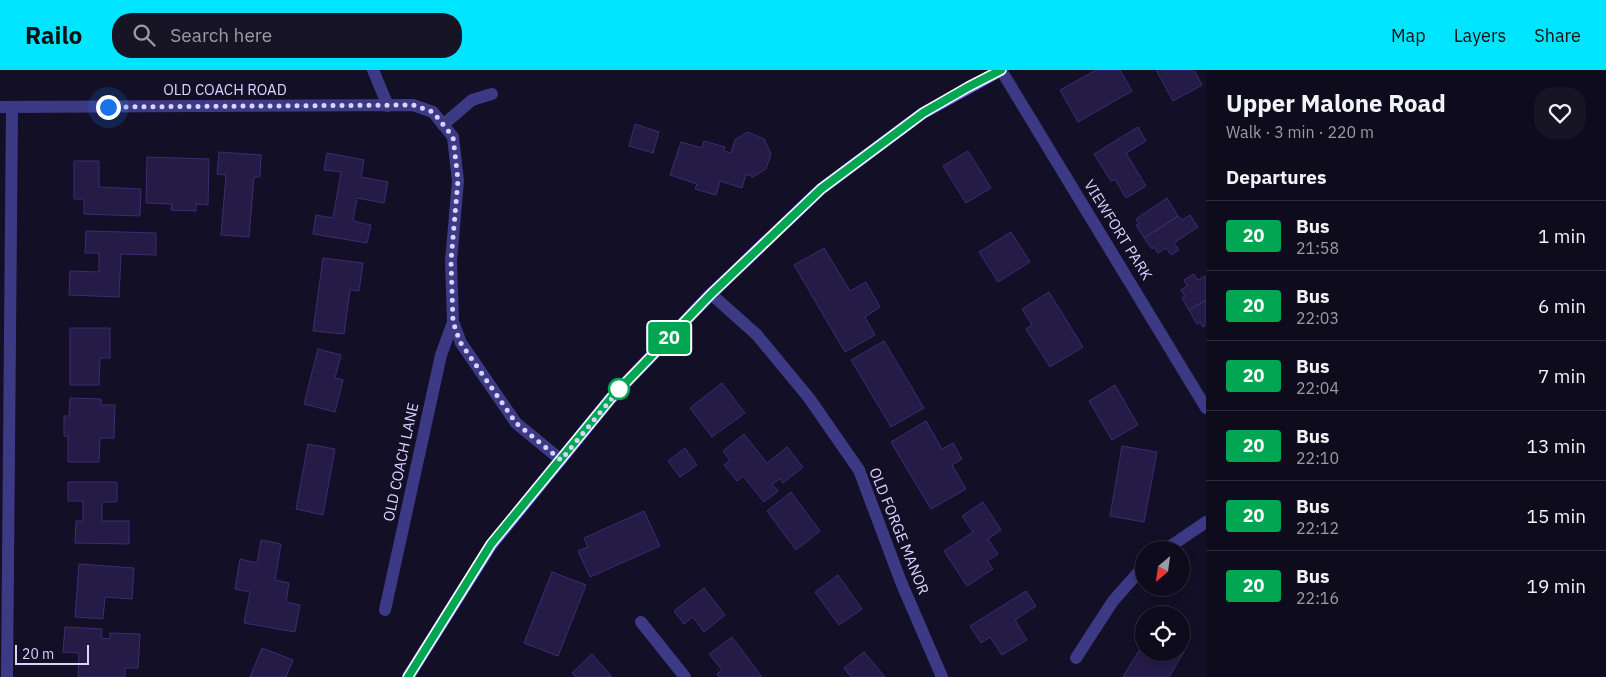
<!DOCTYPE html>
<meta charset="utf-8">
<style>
:root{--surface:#0e0b1c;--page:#171425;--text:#f1f3f6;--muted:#9b9ba3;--line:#2e2b3b;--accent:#00e5ff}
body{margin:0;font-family:"IBM Plex Sans",sans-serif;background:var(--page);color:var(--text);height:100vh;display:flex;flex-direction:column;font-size:19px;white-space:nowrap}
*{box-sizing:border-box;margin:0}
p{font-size:16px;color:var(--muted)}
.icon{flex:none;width:28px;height:28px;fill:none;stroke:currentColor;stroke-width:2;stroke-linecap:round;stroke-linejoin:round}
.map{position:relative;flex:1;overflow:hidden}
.details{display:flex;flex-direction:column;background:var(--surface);width:400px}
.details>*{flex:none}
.badge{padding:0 10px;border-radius:4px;font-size:18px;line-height:32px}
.needle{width:32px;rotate:209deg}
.buttons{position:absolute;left:1135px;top:471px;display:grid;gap:10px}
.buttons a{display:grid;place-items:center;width:55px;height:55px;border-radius:50%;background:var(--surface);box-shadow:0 2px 12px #0003,0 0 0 1px var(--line);font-size:25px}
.scale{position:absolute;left:15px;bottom:12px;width:74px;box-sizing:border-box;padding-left:5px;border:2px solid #d9d4ff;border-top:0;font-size:14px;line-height:18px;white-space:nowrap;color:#d9d4ff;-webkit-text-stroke:4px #130f26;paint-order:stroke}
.you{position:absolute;width:25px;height:25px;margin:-12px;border:4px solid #fff;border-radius:50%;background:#1a73e8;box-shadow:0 0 0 8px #1a73e833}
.map>.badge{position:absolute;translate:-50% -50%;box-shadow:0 0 0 2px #fff}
h2{padding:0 20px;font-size:19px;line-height:45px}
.round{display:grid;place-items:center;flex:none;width:52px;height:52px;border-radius:20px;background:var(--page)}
.overview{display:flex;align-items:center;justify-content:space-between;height:85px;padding:0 20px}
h1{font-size:24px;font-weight:800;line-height:38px}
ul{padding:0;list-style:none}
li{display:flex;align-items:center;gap:15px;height:70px;padding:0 20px;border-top:1px solid var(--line)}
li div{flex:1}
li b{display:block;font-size:19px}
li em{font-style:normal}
li .badge{min-width:55px;font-weight:700;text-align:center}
header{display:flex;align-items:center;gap:30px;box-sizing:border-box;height:70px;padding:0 25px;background:var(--accent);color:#111}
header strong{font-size:24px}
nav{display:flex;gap:28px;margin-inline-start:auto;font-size:18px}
.search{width:350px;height:45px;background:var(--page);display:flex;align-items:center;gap:12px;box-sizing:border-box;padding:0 18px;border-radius:20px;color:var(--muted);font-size:19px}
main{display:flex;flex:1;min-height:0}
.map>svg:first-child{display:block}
.building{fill:#241b47;stroke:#3b2d73}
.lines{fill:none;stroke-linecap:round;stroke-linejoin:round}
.lane{stroke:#3d3a85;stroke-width:12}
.street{stroke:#3d3a85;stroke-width:12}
.secondary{stroke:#6f6bff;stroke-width:12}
.line-casing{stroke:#fff;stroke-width:11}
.line{stroke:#00a651;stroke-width:8}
.walk{stroke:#d9d4ff;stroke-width:5;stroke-dasharray:0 9}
.stop-dot{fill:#fff;stroke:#00a651;stroke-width:2.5}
.labels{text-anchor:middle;stroke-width:5;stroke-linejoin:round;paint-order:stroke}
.street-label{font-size:15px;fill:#d9d4ff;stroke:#130f26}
</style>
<header>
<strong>Railo</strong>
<div class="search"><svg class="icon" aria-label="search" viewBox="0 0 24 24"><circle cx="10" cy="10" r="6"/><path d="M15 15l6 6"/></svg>Search here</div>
<nav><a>Map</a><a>Layers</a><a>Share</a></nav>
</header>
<main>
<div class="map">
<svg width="1206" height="607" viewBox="0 0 1206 607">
<rect width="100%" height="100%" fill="#130f26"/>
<path class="building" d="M 1096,0 L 1120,0 L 1132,21 L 1078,52 L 1060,20 Z
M 1156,0 L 1194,0 L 1202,15 L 1173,31 Z
M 635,54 L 659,62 L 653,83 L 629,76 Z
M 1138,57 L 1146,71 L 1126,83 L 1146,116 L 1126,128 L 1115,109 L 1111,111 L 1094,84 Z
M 747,62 L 764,69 L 771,84 L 766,99 L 753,107 L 746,104 L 742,118 L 720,111 L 716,125 L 695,119 L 697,114 L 670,105 L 681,72 L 702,78 L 704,71 L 725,77 L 724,81 L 731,83 L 735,70 Z
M 968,81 L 991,118 L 966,133 L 943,96 Z
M 219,82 L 261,85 L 260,107 L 254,107 L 249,167 L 221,165 L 226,105 L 217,104 Z
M 327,83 L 364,90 L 361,107 L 388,112 L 384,133 L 357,128 L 353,151 L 371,155 L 367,173 L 313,164 L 316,145 L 333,148 L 341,102 L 324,100 Z
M 147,87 L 209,89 L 208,135 L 196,134 L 196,141 L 171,140 L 172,134 L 146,133 Z
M 74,91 L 99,91 L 99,117 L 141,119 L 140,146 L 84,144 L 84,129 L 74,129 Z
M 1167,128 L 1178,146 L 1144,168 L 1136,155 L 1139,154 L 1136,149 Z
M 1190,145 L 1198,157 L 1174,173 L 1179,180 L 1171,185 L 1166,178 L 1158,183 L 1154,177 L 1152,179 L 1144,168 L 1178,146 L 1182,150 Z
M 86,161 L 156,163 L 156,185 L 121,184 L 119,227 L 69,225 L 70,201 L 99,202 L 99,183 L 85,183 Z
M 1011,162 L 1030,192 L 998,212 L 979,182 Z
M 824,178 L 850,221 L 866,212 L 880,237 L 865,247 L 875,265 L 845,282 L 794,195 Z
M 323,188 L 363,193 L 359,221 L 350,220 L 344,264 L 313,261 Z
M 1194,204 L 1198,210 L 1206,206 L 1206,230 L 1189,240 L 1182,228 L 1185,226 L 1181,220 L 1187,216 L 1184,210 Z
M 1049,222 L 1083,277 L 1050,297 L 1026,259 L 1032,255 L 1022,239 Z
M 1206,230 L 1206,255 L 1203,257 L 1200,252 L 1197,254 L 1189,240 Z
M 70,258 L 110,258 L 110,288 L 100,288 L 99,315 L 70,315 Z
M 884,271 L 924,338 L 891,357 L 851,290 Z
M 318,279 L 341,285 L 335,308 L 343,310 L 335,342 L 304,334 Z
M 722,313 L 745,343 L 712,367 L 690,338 Z
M 1115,315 L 1138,355 L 1112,370 L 1089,331 Z
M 70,328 L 101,329 L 101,335 L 115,335 L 114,368 L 100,368 L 99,392 L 68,392 L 68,366 L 64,366 L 64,346 L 69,346 Z
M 926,351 L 942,379 L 953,373 L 962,389 L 952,395 L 966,419 L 931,439 L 891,372 Z
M 744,364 L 767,393 L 787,377 L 803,397 L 783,413 L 780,409 L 772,414 L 778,421 L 764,432 L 743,406 L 737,411 L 724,395 L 730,390 L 723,381 Z
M 308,374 L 335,379 L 323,445 L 296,439 Z
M 1122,376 L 1157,382 L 1144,452 L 1110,446 Z
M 685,378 L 697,395 L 680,407 L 668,391 Z
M 68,412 L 117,412 L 117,432 L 102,432 L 102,451 L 129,451 L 129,474 L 75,473 L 76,451 L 83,451 L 83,431 L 68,431 Z
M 791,422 L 820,461 L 796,480 L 767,441 Z
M 983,432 L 1001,460 L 988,469 L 998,484 L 987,491 L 993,499 L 967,516 L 944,481 L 973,462 L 962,446 Z
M 644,441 L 660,476 L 590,507 L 578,481 L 588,477 L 584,468 Z
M 261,470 L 281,474 L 275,510 L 289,513 L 286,532 L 300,535 L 295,562 L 244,553 L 250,522 L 235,519 L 240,489 L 257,493 Z
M 79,494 L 134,498 L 132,529 L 105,527 L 103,549 L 75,547 Z
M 552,502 L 586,515 L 558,586 L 524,573 Z
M 838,505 L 862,539 L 839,555 L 815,522 Z
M 704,518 L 725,545 L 704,562 L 693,547 L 684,554 L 674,541 Z
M 1026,521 L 1036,536 L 1015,550 L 1027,570 L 1002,585 L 990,567 L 981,573 L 970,556 Z
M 65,557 L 102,559 L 101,568 L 110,569 L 110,563 L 140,564 L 138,598 L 125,598 L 125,607 L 78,607 L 79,583 L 63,582 Z
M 732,567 L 762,607 L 719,607 L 717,604 L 722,600 L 709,584 Z
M 1181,571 L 1188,575 L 1169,607 L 1123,607 L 1144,572 L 1144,582 L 1181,582 Z
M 262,578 L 293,590 L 286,607 L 250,607 Z
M 864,582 L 885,607 L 851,607 L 844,598 Z
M 592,584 L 612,607 L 576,607 L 572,603 Z"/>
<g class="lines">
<path class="lane" d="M 373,0 L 388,36
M 443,55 L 472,30 L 492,24"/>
<path class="street" d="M 1001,0 L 1206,338
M 0,37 L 413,35 L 433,42 L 453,67 L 458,111 L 451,191 L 453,252 L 461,273 L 516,353 L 561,390
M 711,224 L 757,265 L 809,328 L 859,400 L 901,512 L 942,607
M 1165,480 L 1206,452
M 385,540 L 441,285 L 453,252
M 641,552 L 685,607
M 1076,588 L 1113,531 L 1144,496
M 7,607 L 12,37"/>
<path class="secondary" d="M 408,607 L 491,475 L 611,328 L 711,224 L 821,119 L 923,43 L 1001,0"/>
</g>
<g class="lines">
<g class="line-casing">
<path id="line" d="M 408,607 L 491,474 L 611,328 L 711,224 L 821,119 L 923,43 L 968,17 L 1001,0"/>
</g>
<use href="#line" class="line"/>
<path class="walk" d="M 108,37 L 413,35 L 433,42 L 453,67 L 458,110 L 451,191 L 453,252 L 460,272 L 516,353 L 561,390 L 623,315 L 619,319"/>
</g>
<circle class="stop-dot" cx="619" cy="319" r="10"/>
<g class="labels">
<g class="street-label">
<text x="225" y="25">OLD COACH ROAD</text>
<text transform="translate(1118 160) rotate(58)" y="5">VIEWFORT PARK</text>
<text transform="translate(401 392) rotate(-78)" y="5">OLD COACH LANE</text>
<text transform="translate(899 461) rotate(68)" y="5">OLD FORGE MANOR</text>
</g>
</g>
</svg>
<div class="buttons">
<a><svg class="needle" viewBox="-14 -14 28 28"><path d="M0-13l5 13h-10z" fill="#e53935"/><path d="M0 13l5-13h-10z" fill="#9b9ba3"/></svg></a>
<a><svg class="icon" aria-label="locate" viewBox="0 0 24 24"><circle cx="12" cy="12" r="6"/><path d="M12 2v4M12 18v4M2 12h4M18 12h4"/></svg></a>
</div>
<div class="scale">20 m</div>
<div class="you" style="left:108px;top:37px"></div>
<b class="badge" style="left:669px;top:268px;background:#00a651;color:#fff">20</b>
</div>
<section class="details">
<div class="overview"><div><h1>Upper Malone Road</h1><p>Walk · 3 min · 220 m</p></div><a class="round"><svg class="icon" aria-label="heart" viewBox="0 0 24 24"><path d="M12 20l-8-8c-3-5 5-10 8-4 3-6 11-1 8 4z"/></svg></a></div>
<h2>Departures</h2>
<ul>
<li><span class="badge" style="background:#00a651;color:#fff">20</span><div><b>Bus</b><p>21:58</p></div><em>1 min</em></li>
<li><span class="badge" style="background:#00a651;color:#fff">20</span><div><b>Bus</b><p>22:03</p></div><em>6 min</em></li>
<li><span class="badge" style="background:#00a651;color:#fff">20</span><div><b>Bus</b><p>22:04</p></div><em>7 min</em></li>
<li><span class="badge" style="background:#00a651;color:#fff">20</span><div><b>Bus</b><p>22:10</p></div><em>13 min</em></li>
<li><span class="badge" style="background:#00a651;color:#fff">20</span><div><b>Bus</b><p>22:12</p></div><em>15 min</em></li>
<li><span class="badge" style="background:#00a651;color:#fff">20</span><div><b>Bus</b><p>22:16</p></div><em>19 min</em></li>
</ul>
</section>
</main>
